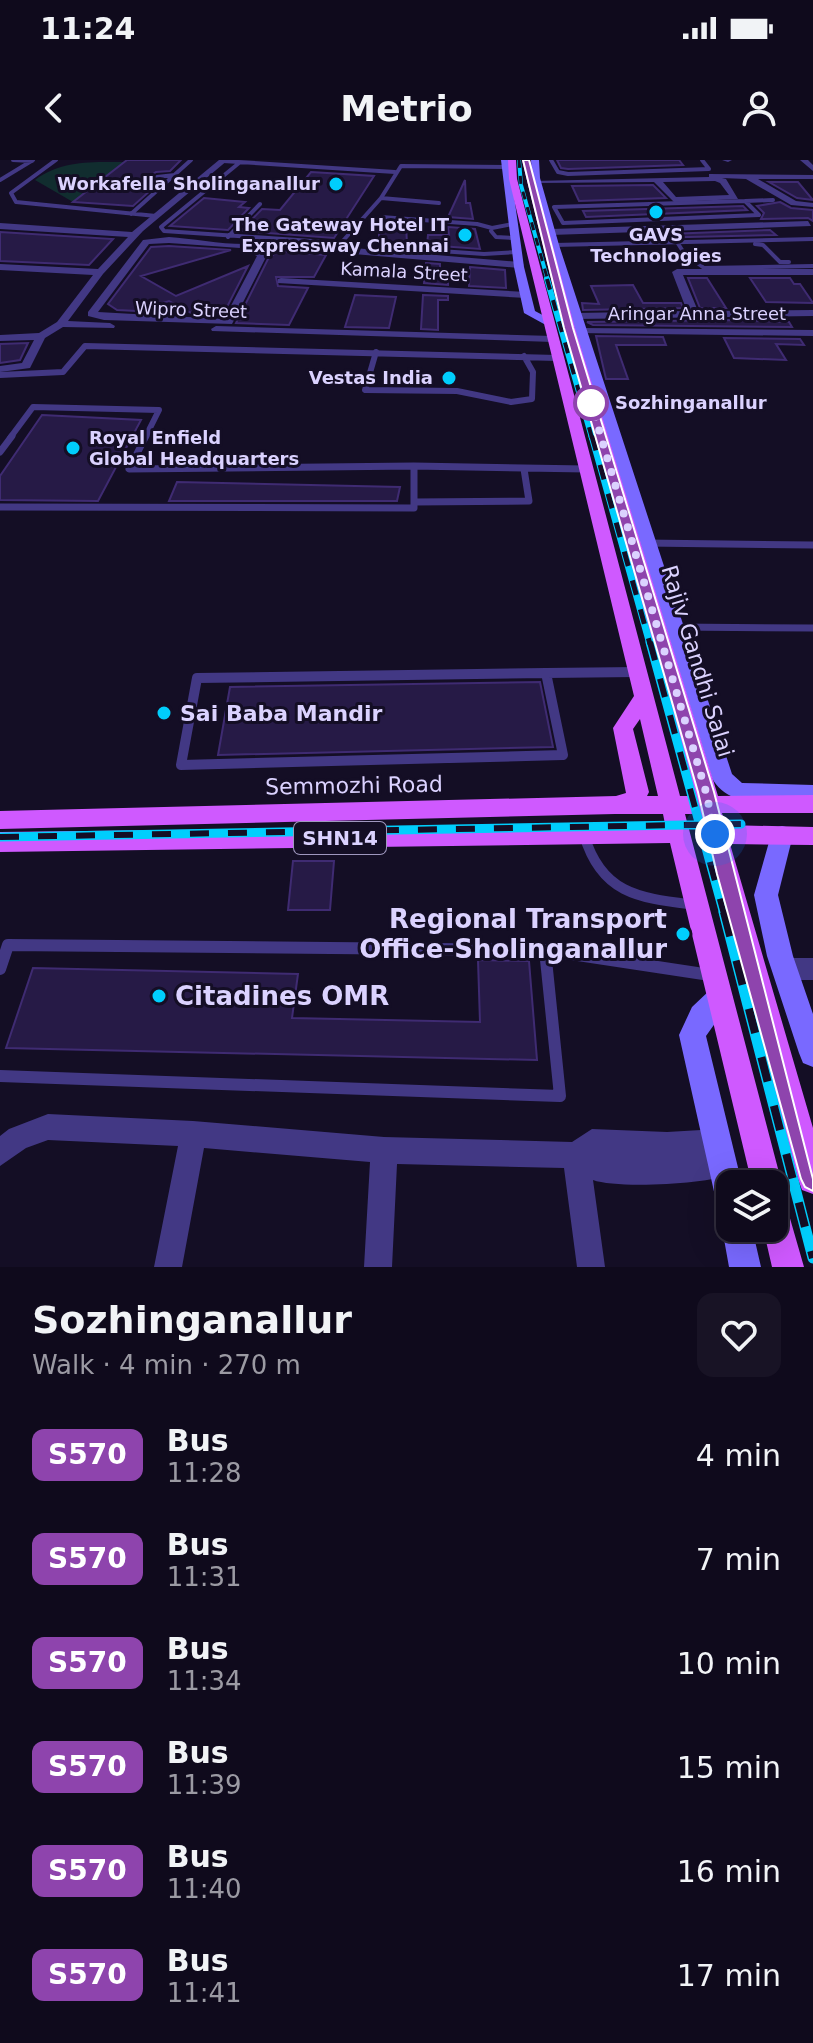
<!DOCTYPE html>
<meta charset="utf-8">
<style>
:root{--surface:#0f0a1c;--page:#181325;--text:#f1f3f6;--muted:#9b9aa3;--line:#2f2b3b}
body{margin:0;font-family:"DejaVu Sans",sans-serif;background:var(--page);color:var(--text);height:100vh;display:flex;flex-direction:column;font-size:30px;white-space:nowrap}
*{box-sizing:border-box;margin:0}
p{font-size:26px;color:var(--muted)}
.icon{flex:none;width:44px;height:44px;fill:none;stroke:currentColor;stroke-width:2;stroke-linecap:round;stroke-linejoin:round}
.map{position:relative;height:1107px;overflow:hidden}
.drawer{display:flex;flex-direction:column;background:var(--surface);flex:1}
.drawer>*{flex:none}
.badge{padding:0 16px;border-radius:12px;font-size:28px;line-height:52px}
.controls{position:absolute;left:716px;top:1010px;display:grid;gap:16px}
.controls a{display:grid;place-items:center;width:72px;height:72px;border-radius:16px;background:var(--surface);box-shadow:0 8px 32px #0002,0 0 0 2px var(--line);font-size:40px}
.you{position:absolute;width:40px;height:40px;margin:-20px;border:6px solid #fff;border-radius:50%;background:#1a73e8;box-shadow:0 0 0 12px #1a73e833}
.map>.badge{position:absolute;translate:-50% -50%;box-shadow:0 0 0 4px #fff}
.round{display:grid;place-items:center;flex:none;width:84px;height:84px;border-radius:16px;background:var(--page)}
.overview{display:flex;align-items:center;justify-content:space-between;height:136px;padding:0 32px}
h1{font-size:38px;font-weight:700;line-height:60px}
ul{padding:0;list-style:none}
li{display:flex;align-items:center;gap:24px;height:104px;padding:0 32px}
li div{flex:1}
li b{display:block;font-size:30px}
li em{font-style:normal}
li .badge{min-width:88px;font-weight:700;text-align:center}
.status{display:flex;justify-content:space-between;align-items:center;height:56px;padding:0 40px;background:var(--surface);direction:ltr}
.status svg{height:22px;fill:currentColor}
header{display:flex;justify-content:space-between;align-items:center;height:104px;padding:0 32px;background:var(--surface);font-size:36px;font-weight:700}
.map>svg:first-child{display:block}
.green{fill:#112d2f}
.building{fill:#261a46;stroke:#3f2b72;stroke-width:2}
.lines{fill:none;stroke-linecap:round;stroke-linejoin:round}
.lane-far4{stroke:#423884;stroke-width:4}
.lane-far3{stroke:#423884;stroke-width:6}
.lane-far2{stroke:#423884;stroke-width:7}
.lane-far1{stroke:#423884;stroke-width:10}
.lane{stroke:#423884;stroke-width:12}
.street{fill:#423884;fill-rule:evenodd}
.secondary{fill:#7969ff;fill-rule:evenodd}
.primary{fill:#cf59ff;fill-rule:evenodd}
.rail-far4-casing{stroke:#00cefd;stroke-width:4}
.rail-far3-casing{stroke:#00cefd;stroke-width:6}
.rail-far2-casing{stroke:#00cefd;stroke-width:7}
.rail-far1-casing{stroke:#00cefd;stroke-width:9}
.rail-casing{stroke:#00cefd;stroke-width:11}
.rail-far4{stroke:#140e25;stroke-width:3;stroke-dasharray:8;stroke-linecap:butt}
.rail-far3{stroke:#140e25;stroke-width:4;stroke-dasharray:11;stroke-linecap:butt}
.rail-far2{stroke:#140e25;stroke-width:5;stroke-dasharray:15;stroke-linecap:butt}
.rail-far1{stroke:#140e25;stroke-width:6;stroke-dasharray:19;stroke-linecap:butt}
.rail{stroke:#140e25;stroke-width:8;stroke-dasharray:25;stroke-linecap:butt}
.line{fill:#8e44ad;stroke:#fff;stroke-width:2}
.walk{stroke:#dbd2ff;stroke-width:8;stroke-dasharray:0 14.4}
.poi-dot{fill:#00cefd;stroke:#140e25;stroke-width:3}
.stop-dot{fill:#fff;stroke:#8e44ad;stroke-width:4}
.labels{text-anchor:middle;stroke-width:6;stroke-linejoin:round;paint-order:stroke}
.far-poi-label{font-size:18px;font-weight:bold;fill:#dbd2ff;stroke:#140e25;text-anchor:end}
.far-street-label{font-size:18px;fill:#dbd2ff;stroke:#140e25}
.far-stop-label{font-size:18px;font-weight:bold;fill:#dbd2ff;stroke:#140e25;text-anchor:start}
.shield{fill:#140e25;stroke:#9f97be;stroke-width:2}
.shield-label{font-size:20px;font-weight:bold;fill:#dbd2ff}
.street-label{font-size:22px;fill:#dbd2ff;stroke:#140e25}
.poi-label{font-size:22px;font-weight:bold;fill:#dbd2ff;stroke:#140e25;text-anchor:start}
.near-poi-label{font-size:26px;font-weight:bold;fill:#dbd2ff;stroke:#140e25;text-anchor:end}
</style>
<div class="status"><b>11:24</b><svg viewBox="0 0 49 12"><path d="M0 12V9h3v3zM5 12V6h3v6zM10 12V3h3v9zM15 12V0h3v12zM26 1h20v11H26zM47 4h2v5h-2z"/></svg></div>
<header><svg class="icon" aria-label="back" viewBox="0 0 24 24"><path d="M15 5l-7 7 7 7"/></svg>Metrio<svg class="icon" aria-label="person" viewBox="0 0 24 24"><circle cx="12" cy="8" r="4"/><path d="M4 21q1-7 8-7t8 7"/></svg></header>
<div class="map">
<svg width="813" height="1107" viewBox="0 0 813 1107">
<rect width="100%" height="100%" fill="#140e25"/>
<path class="green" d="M 124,2 L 73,42 L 35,20 C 61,0 93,2 124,2 Z"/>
<path class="building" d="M 127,0 L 181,0 L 170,11 L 156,12 L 146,19 L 145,26 L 152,29 L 133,46 L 73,42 Z
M 557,0 L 679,0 L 683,5 L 568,9 L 561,8 Z
M 311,12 L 374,16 L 334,78 L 241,71 L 262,49 L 280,50 Z
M 465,20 L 466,43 L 470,43 L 473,59 L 448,57 Z
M 769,22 L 798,22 L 813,40 L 797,38 Z
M 653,25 L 666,38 L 579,41 L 572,26 Z
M 204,38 L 245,42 L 239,47 L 249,48 L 228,70 L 170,66 Z
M 780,42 L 791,48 L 813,50 L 813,61 L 808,58 L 761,59 L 764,53 L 757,46 Z
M 743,46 L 747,50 L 586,57 L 583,51 Z
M 379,64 L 406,64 L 407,84 L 379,83 Z
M 448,67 L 475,69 L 480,89 L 427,85 L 428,75 L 449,75 Z
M 770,70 L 776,75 L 646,78 L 643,75 Z
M 0,72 L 113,79 L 89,105 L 0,101 Z
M 169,86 L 231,90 L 141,116 L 176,136 L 248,106 L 226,149 L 207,155 L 193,154 L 169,141 L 137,151 L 117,150 L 108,144 L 151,87 Z
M 280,91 L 326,95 L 314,117 L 276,117 L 278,126 L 308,128 L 289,165 L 236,163 L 269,97 Z
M 426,103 L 440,104 L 440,120 L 448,120 L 448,125 L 424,123 Z
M 470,107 L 505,110 L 506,128 L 469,126 Z
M 688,118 L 707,118 L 726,148 L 700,148 Z
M 750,118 L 790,118 L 794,124 L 800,124 L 813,143 L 766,142 Z
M 633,125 L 643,143 L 681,143 L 683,148 L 583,150 L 582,143 L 599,144 L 591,126 Z
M 355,135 L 396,137 L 389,168 L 345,167 Z
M 423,135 L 448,136 L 448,140 L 438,140 L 438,170 L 421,169 Z
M 734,160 L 789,162 L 792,167 L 593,165 L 587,162 Z
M 596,176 L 663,177 L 666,185 L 616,185 L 628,219 L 606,219 Z
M 724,178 L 800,179 L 804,185 L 776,184 L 786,200 L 734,198 Z
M 28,183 L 20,200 L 0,203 L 0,184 Z
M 42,255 L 141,260 L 98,341 L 0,340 L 0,316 Z
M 177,322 L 400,327 L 397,341 L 169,341 Z
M 540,522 L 553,587 L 218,595 L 230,527 Z
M 293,701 L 334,701 L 330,750 L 288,750 Z
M 478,800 L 529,801 L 537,900 L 6,888 L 33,808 L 298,814 L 292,858 L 480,862 Z"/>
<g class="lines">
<path class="lane-far4" d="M 13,0 L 32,1
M 56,0 L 11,33 L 16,42 L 156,56
M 551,0 L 558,12 L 568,14 L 709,9 L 702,0
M 223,1 L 395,12
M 239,3 L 161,67 L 164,71 L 341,83 L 381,38 L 401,6 L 506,7
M 0,20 L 33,0
M 163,26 L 149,23 L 157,17 L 175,15
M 381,38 L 439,43
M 745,41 L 759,55 L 563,63 L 554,47 Z
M 745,41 L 773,40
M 131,54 L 191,0
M 381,57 L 477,64 L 492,68
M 513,64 L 492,68 L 491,71 L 496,77 L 514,78
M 228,77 L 260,44
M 677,82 L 684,93 L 704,108 L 813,106
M 755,84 L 763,85 L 780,102 L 789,102
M 554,85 L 813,79
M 381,87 L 484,94 L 517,92"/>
<path class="lane-far3" d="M 376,192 L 365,230 L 457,231 L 511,242 L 532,239 L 533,212 L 524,196
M 0,215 L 63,212 L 85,186 L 557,198
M 10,278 L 33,247 L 159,250 L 145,278"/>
<path class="lane-far2" d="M 146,276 L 129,309 L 414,306 L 586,309
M 0,292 L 12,276
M 414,342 L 529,341 L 524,309
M 0,347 L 414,348 L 414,306
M 646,383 L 813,385
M 675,467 L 813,468"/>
<path class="lane-far1" d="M 546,513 L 563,595 L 181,605 L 197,518 Z
M 546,513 L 637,512
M 584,675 C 602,735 640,738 695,745"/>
<path class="lane" d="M 0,809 L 8,785 L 545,790 L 710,815
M 0,916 L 560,936 L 545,790"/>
<path class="street" d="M 219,0 L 228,0 L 143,71 L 103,114 L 68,161 L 110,163 L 115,166 L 114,168 L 63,167 L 45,178 L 30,208 L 0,212 L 0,206 L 22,203 L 34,180 L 0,181 L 0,175 L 39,173 L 57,162 L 93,115 L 0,110 L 0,104 L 98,109 L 128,77 L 0,69 L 0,63 L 132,72 Z
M 722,0 L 732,0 L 728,2 Z
M 800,0 L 808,0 L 813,5 L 813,11 Z
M 709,14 L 813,15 L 813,19 L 758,19 L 796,41 L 813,43 L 813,47 L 791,45 L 746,19 L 722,18 L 726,19 L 738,39 L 674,42 L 654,22 L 537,23 L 533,21 L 709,17 ZM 715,21 L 720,23 L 729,35 L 676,37 L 663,22 Z
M 808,61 L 811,66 L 551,75 L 547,72 L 551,69 Z
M 169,77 C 199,79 243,89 271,81 L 519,102 L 524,105 L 519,108 L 271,87 L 261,90 L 267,95 L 232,164 L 104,160 L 88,156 L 88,152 L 143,80 ZM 169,83 L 240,88 L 257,96 L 224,159 L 98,152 L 149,84 Z
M 677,109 L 813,109 L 813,115 L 683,115 L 698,151 L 813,150 L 813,156 L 576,159 L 571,156 L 576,153 L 687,151 L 672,112 Z
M 281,118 L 526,132 L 531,135 L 526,138 L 278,123 L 278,119 Z
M 216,166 L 553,176 L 558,179 L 553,182 L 212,171 L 211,169 Z
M 581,168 L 813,170 L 813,176 L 577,173 L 577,169 Z
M 784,798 L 813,798 L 813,820 L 784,820 L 776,817 L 773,809 L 776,801 Z
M 48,954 L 193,961 L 384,977 L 572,982 L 592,969 L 667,972 L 718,969 L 727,973 L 731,982 L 725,992 L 732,996 L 736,1005 L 732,1014 C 709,1024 617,1029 593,1020 L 605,1107 L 577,1107 L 564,1008 L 397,1004 L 392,1107 L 364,1107 L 370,1002 L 204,988 L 182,1107 L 154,1107 L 178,986 L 48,980 L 26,988 L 0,1006 L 0,976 L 9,969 Z"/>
<path class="secondary" d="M 501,0 L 509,0 L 524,107 L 535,151 L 552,160 L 552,164 L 544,164 L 524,153 L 514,107 Z
M 531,0 L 539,0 L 540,18 L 559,85 L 732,614 L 742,623 L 813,625 L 813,643 C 781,642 730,652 712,618 L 549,85 L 532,18 Z
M 782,666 L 790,668 L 793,675 L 778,735 L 793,796 L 813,854 L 813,907 L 803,903 L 799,893 L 767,796 L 754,735 L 771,675 L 774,668 Z
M 720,825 L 729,829 L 733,838 L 706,876 L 742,1024 L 730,1024 L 730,1051 L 719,1047 L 715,1036 L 679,875 L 692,847 L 711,829 Z
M 730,1055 L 730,1068 L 752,1068 L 761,1107 L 729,1107 L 722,1068 Z"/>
<path class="primary" d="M 508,0 L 516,0 L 517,19 L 680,636 L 696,636 L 563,168 L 522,0 L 530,0 L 575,168 L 718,636 L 813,635 L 813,653 L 722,653 L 725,665 L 813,667 L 813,685 L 730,684 L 813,968 L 813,1034 L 802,1030 L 798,1019 L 700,654 L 685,654 L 782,1024 L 774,1036 L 774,1024 L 752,1024 L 670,683 L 0,692 L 0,672 L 665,664 L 663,654 L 615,654 L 0,669 L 0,651 L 616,636 L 626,633 L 613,568 L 634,536 L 509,19 ZM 640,559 L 658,636 L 647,636 L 649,632 L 633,569 Z
M 774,1037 L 785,1041 L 804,1107 L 772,1107 L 763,1068 L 774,1068 Z"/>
<g class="rail-far4-casing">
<path id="rail-far4" d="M 519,0 L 521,25 L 548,121"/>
</g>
<g class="rail-far3-casing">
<path id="rail-far3" d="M 547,119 L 592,278"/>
</g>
<g class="rail-far2-casing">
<path id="rail-far2" d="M 592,276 L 650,484"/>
</g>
<g class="rail-far1-casing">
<path id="rail-far1" d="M 650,482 L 724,754
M 0,677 L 741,664"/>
</g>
<g class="rail-casing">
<path id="rail" d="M 724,752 L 813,1098"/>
</g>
<use href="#rail-far4" class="rail-far4"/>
<use href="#rail-far3" class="rail-far3"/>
<use href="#rail-far2" class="rail-far2"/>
<use href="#rail-far1" class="rail-far1"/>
<use href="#rail" class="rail"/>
</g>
<path class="line" d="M 523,0 L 529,0 L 573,168 L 714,632 L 735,714 L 813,1019 L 813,1031 L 805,1027 L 801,1019 L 717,714 L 698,632 L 564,168 Z"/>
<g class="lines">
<path class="walk" d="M 591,243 L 706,632 L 715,674"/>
</g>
<g class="poi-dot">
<circle cx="336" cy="24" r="8"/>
<circle cx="656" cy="52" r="8"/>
<circle cx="465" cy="75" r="8"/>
<circle cx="449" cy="218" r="8"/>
<circle cx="73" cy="288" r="8"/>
<circle cx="164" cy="553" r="8"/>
<circle cx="683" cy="774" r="8"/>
<circle cx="159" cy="836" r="8"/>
</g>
<circle class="stop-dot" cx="591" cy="243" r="16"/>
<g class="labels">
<g class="far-poi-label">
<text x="320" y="30">Workafella Sholinganallur</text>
<text x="449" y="71">The Gateway Hotel IT<tspan x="449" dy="21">Expressway Chennai</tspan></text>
<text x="656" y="81" text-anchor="middle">GAVS<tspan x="656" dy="21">Technologies</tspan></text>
<text x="433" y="224">Vestas India</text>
<text x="89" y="284" text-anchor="start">Royal Enfield<tspan x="89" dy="21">Global Headquarters</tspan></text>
</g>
<g class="far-street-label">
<text transform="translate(404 112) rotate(3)" y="6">Kamala Street</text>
<text transform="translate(191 150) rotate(2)" y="6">Wipro Street</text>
<text x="697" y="160">Aringar Anna Street</text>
</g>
<g class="far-stop-label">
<text x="615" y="249">Sozhinganallur</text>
</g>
<rect class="shield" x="294" y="662" width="92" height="32" rx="6"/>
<g class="shield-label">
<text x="340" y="685">SHN14</text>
</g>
<g class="street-label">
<text transform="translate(698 501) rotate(73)" y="8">Rajiv Gandhi Salai</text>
<text transform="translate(354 625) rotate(-1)" y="8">Semmozhi Road</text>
</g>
<g class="poi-label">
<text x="180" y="561">Sai Baba Mandir</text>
</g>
<g class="near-poi-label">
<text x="667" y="768">Regional Transport<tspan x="667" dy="30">Office-Sholinganallur</tspan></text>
<text x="175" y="845" text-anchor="start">Citadines OMR</text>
</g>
</g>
</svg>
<div class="controls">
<a><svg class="icon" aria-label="layers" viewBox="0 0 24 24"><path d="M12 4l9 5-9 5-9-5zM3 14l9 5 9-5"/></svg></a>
</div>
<div class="you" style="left:715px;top:674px"></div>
</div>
<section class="drawer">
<div class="overview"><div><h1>Sozhinganallur</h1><p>Walk · 4 min · 270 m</p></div><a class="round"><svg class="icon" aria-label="heart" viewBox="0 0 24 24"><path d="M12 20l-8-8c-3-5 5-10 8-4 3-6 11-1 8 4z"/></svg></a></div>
<ul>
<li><span class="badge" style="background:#8e44ad;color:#fff">S570</span><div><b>Bus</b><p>11:28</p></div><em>4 min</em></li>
<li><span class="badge" style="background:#8e44ad;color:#fff">S570</span><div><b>Bus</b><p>11:31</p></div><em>7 min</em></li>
<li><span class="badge" style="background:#8e44ad;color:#fff">S570</span><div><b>Bus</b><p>11:34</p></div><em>10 min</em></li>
<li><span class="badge" style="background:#8e44ad;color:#fff">S570</span><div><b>Bus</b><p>11:39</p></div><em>15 min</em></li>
<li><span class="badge" style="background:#8e44ad;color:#fff">S570</span><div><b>Bus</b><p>11:40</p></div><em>16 min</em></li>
<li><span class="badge" style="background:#8e44ad;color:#fff">S570</span><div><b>Bus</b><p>11:41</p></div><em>17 min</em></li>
</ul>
</section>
